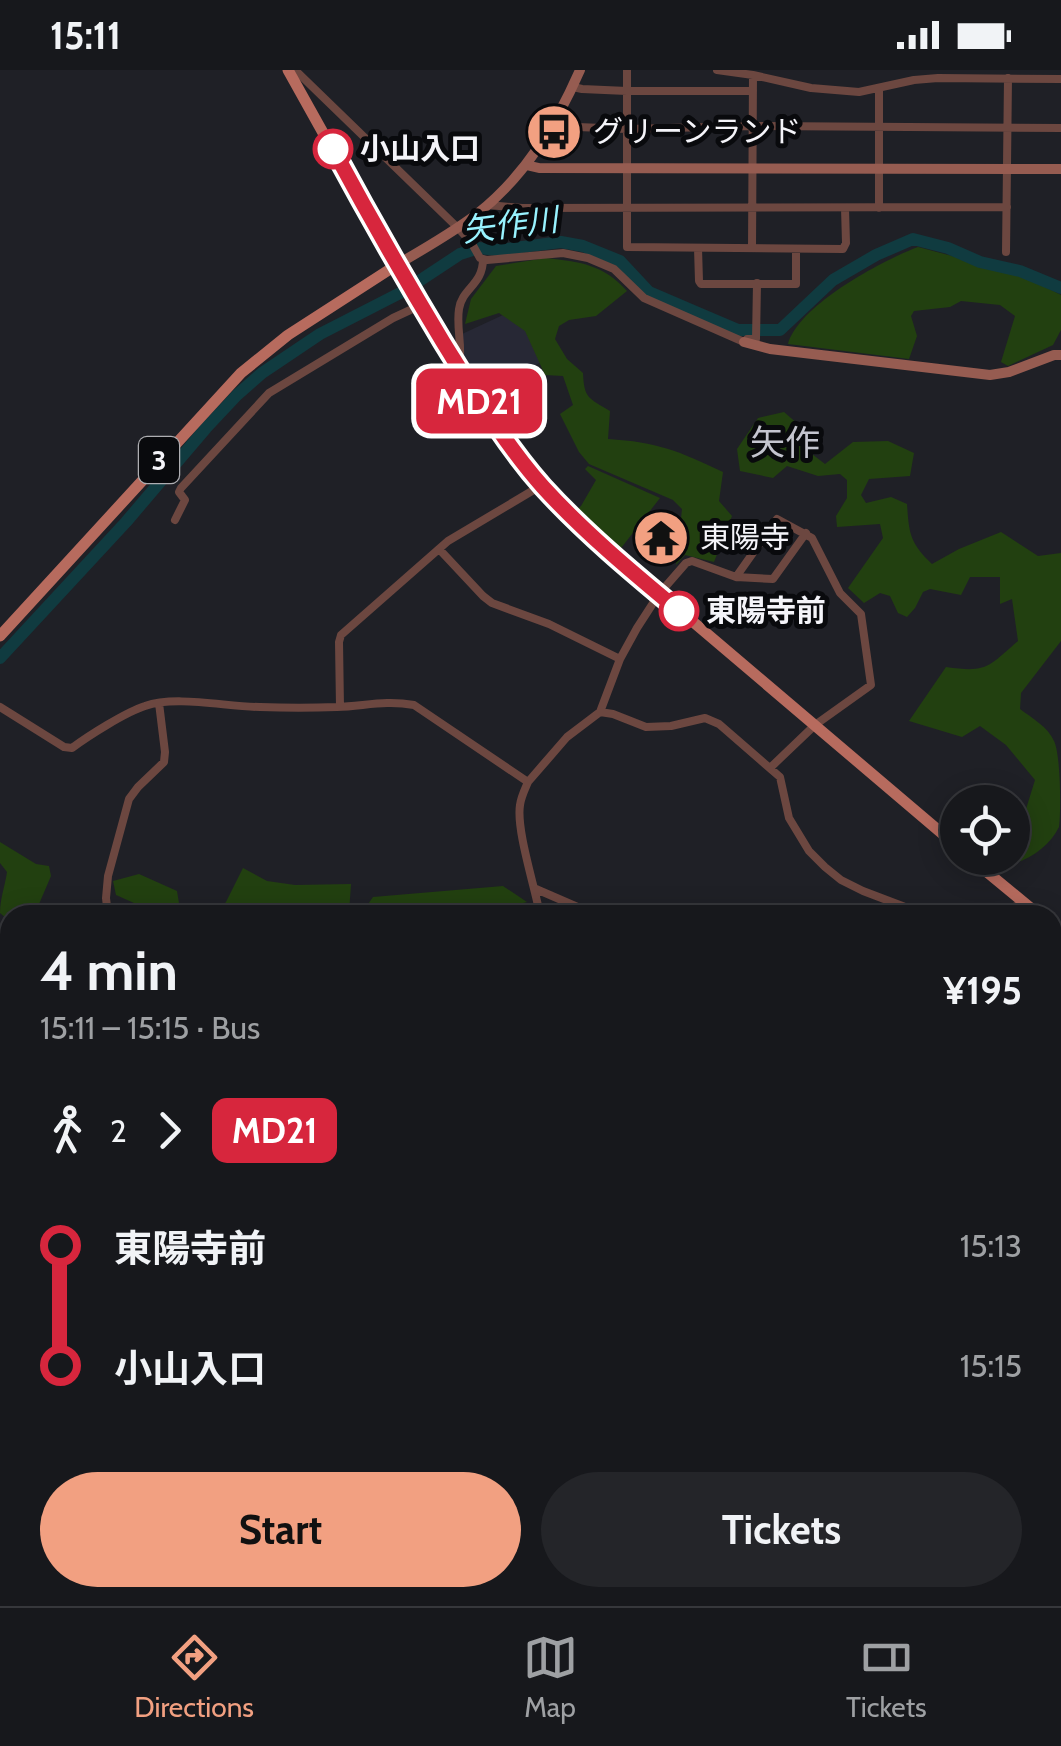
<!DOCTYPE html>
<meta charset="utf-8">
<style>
:root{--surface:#17181c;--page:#242529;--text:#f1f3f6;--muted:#9ea0a3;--line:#36373b;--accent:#f2a081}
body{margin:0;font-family:Cabin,"Noto Sans JP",sans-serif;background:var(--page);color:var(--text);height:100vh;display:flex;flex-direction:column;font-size:38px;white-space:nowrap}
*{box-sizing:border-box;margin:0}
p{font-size:32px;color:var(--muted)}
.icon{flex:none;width:55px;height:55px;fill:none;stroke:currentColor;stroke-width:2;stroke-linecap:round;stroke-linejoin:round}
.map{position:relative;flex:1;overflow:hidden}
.sheet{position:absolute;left:0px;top:835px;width:1062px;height:702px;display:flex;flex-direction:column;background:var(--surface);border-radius:30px 30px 0 0;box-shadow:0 5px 25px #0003,0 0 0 2px var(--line)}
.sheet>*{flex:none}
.badge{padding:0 20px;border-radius:15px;font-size:35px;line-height:65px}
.tools{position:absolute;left:940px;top:715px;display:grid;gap:20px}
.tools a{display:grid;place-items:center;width:90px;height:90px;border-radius:50%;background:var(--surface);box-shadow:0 5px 25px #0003,0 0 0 2px var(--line);font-size:50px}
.map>.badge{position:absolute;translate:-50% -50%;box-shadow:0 0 0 5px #fff}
.legs{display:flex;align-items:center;gap:15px;height:110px;padding:0 40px;font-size:32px}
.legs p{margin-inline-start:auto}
.overview{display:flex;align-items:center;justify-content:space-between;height:170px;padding:0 40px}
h1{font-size:55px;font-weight:700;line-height:75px}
.primary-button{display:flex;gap:20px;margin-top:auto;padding:20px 40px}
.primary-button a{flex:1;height:115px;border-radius:60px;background:var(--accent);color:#111;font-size:40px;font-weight:700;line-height:115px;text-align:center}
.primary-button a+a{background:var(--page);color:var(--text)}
ul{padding:0 40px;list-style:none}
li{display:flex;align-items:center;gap:35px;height:120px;font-size:38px}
li i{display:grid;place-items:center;width:15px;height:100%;margin:0 12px;background:currentColor}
li i::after{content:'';width:25px;height:25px;margin:-12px;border:8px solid;border-radius:50%;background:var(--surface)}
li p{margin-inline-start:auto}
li:first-child i{background:linear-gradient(#0000 50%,currentColor 0)}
li:last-child i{background:linear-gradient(currentColor 50%,#0000 0)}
.status{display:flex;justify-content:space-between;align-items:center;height:70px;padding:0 50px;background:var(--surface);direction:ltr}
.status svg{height:28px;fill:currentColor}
.tab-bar{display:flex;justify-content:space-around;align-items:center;height:140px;border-top:2px solid var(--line);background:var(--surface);font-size:28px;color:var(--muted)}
.tab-bar a{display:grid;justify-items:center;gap:5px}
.tab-bar .on{color:var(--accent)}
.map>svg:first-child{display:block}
.built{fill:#272835}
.green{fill:#224010}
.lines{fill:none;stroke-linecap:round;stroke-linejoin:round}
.river{stroke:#103b40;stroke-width:12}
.street{stroke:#6c4740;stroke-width:8}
.secondary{stroke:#965c51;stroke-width:10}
.primary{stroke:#b76b5e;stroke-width:11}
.line-1-casing{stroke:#fff;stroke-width:22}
.line-1{stroke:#d7263d;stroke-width:15}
.stop-1-dot{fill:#fff;stroke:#d7263d;stroke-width:5}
.labels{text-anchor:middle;stroke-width:10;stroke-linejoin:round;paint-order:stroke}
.shield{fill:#090a0d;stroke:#aeaeb2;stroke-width:2.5}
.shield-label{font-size:28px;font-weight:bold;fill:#f4f4f9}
.poi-label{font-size:30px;fill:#f4f4f9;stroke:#090a0d;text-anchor:start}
.stop-label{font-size:30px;font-weight:bold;fill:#f4f4f9;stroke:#090a0d;text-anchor:start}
.water-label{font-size:32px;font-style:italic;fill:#98f3ff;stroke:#090a0d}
.quarter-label{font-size:35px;fill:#c4c5cf;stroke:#090a0d}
</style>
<div class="status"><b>15:11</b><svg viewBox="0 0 49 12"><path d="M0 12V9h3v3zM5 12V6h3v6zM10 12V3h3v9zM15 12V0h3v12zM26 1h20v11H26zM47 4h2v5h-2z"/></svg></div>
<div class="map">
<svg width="1061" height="1536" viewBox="0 0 1061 1536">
<rect width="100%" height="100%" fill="#1f2026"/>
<path class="built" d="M 516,239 L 545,289 L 487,328 L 463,289 L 462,264 Z"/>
<path class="green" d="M 918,177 L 1020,204 L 1061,225 L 1061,260 L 1053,275 L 1008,296 L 1001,292 L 1015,246 L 1000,235 L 961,231 L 950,237 L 914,241 L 911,246 L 917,266 L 909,289 L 788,274 C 799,235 881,191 918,177 Z
M 546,188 C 580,192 603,194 627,221 L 596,246 L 569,250 L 559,256 L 555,269 L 567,289 L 583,303 C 584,329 589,328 610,341 L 608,369 C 657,372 679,381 723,402 L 719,431 L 732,446 L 714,492 L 685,485 L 676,495 L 682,439 L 673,430 L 589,394 L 579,382 L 560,344 L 573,335 L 563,306 L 545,305 L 525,261 L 499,243 L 465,254 L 471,229 L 496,196 Z
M 784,342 L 799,355 L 808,381 L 825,394 L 853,372 L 888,371 L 914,383 L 910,406 L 869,409 L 861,425 L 866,433 L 891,427 L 907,434 C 909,464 910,473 932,494 L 959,479 L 1001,462 L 1038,486 L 1061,483 L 1061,571 L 1021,623 L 1020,639 C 1032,648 1048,657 1054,671 C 1061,685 1061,744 1059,757 C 1047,782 1015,799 988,797 L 985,788 L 1012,788 L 1013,776 L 1020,771 L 1022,752 L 1035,710 L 1006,675 L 980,656 L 962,667 L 909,651 L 946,597 C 987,603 988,597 1018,571 L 1012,529 L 1000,534 L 1000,507 L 970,507 L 961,525 L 930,519 L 923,522 L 915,538 L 907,547 L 898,543 L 890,526 L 880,523 L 864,533 L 848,518 L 883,468 L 880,454 L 837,457 L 836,446 L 847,428 L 847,410 L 840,404 L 818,406 L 787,396 L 773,408 L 740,401 L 737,379 L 758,348 Z
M 588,396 L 660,428 L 618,482 L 574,442 L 581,436 L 596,410 L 585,399 Z
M 0,772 L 36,794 L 49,796 L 51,806 L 39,834 L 42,845 L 10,845 L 10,953 L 0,948 L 0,887 L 7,871 L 6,848 L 0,843 C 0,828 5,816 7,802 L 0,793 Z
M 243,798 L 267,811 L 295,815 L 351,814 L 349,843 L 364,840 L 373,827 L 503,816 L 527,832 L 479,845 L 215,845 L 226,832 Z
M 139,804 L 177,821 L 181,845 L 154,845 L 152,841 L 116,825 L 113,811 Z"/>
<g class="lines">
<path class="river" d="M 0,588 L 126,452 L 206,358 L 237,325 L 262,303 L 320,264 L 404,221 L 460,184 L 479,178 L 498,180 L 561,172 L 583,176 L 620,191 L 649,222 L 698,243 L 738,260 L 780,260 L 833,210 L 876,185 L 913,169 L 948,178 L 980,192 L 1020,201 L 1061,218"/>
<path class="street" d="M 295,0 L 458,158 L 471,172 L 480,188 L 487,190 L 563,183 L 588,188 L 614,199 L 644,228 L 744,272 L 747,269 L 756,269 L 757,213
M 627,0 L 627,177 L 843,179 L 846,173 L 845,138
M 717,0 L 753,5 L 811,18 L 859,22 L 914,10 L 938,8 L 1061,9
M 573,17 L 582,19 L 627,21 L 753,21
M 879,18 L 879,138
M 553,56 L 627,59 L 753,56 L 1061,58
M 488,135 L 522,138 L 1007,137
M 698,178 L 699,211 L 701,214 L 796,214 L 796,179
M 752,178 L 753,5
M 1006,182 L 1008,8
M 459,296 C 463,277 456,258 459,239 C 462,218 483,215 483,189
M 175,450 L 185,430 L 179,422 L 181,418 L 269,323 L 393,248 L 421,235
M 439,479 L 483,526 L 492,533 L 549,554 L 620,589
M 736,507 L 777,449 L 812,468 L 840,523 L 861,544 L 871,615 L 815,655 L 770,698
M 0,637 L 64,677 L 72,678 C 88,666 126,642 145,636 C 176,625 227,637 260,637 C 286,638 312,638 337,637 C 365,636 385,630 414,635 L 528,712
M 340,637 L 339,572 L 341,565 L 448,471 L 542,415
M 600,642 L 613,644 L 646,657 L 671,656 L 705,648 L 719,654 L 780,707 L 789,748 L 809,781 L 825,797 L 841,810 L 863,821 L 913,840 L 960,845
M 536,819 L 596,845
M 108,845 L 106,828 L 108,806 L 129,729 L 138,717 L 164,692 L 165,682 L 159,633
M 540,845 C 535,817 516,760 520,735 C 521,727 525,719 528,712 L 567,667 L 600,642 L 620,589 L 637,558 L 659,524 L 686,493 L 692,491 L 736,507 L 773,509 L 806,463
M 972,845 L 1003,841 L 1024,833
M 0,964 L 10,970
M 1052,1085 L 1061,1094
M 0,1221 L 10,1221
M 1052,1275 L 1061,1273
M 0,1470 L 10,1474
M 239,1528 C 258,1532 272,1535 290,1528
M 901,1528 L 909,1536
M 857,1536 L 867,1528"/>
<path class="secondary" d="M 526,95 L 539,98 L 1061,99
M 398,194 C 424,179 452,163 477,144 C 525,106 556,55 580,0
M 744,272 L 770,279 L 990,305 L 1009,302 L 1054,285 L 1061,285
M 0,1301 L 10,1304
M 1052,1467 L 1061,1469"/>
<path class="primary" d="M 288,0 L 365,138 L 459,298 L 499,360 L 542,415 L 612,483 L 958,777
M 0,566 L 241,303 L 288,265 L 398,194
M 970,788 L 1039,845
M 1052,857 L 1061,863"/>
</g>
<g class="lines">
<g class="line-1-casing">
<path id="line-1" d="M 333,79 C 368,144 405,209 443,272 C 474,322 504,373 543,417 C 584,462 632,502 679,541"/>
</g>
<use href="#line-1" class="line-1"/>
</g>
<defs>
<g id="bus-disc" transform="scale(2.875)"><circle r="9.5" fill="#f2a081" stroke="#090a0d"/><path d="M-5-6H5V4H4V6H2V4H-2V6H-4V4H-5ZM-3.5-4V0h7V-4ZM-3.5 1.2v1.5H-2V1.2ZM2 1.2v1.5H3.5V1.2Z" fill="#111"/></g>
<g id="temple-disc" transform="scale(2.875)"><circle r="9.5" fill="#f2a081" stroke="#090a0d"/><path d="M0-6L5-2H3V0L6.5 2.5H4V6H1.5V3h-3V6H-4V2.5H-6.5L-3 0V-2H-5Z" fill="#111"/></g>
</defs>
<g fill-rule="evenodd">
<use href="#bus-disc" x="554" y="62"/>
<use href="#temple-disc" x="661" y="468"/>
</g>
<g class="stop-1-dot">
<circle cx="333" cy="79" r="18"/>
<circle cx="679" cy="541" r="18"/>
</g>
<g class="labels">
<rect class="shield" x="139" y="367" width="40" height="46" rx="8"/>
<g class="shield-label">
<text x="159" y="400">3</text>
</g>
<g class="poi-label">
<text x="593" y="72">グリーンランド</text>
<text x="700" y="478">東陽寺</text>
</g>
<g class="stop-label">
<text x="360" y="89">小山入口</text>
<text x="706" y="551">東陽寺前</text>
</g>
<g class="water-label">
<text transform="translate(510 155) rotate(-7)" y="11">矢作川</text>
</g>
<g class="quarter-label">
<text x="785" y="385">矢作</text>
</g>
</g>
</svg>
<div class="tools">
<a><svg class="icon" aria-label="locate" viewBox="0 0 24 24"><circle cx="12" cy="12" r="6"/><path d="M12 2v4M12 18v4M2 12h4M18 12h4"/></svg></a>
</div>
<b class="badge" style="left:479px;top:331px;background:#d7263d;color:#fff">MD21</b>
<section class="sheet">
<div class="overview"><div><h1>4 min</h1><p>15:11 – 15:15 · Bus</p></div><b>¥195</b></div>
<div class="legs"><svg class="icon" aria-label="walk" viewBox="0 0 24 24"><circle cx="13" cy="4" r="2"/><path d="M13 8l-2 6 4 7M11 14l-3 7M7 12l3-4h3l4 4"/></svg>2<svg class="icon" aria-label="forward" viewBox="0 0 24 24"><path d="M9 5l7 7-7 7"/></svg><b class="badge" style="background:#d7263d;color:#fff">MD21</b></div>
<ul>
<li><i style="color:#d7263d"></i><b>東陽寺前</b><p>15:13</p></li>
<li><i style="color:#d7263d"></i><b>小山入口</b><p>15:15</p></li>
</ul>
<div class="primary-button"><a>Start</a><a>Tickets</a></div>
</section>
</div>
<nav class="tab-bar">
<a class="on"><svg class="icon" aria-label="directions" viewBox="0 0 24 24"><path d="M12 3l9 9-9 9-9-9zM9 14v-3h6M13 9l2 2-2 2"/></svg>Directions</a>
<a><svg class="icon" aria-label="map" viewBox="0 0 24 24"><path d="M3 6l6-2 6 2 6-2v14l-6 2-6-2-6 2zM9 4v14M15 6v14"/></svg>Map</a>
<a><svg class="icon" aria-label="tickets" viewBox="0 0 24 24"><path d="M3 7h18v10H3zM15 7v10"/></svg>Tickets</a>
</nav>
